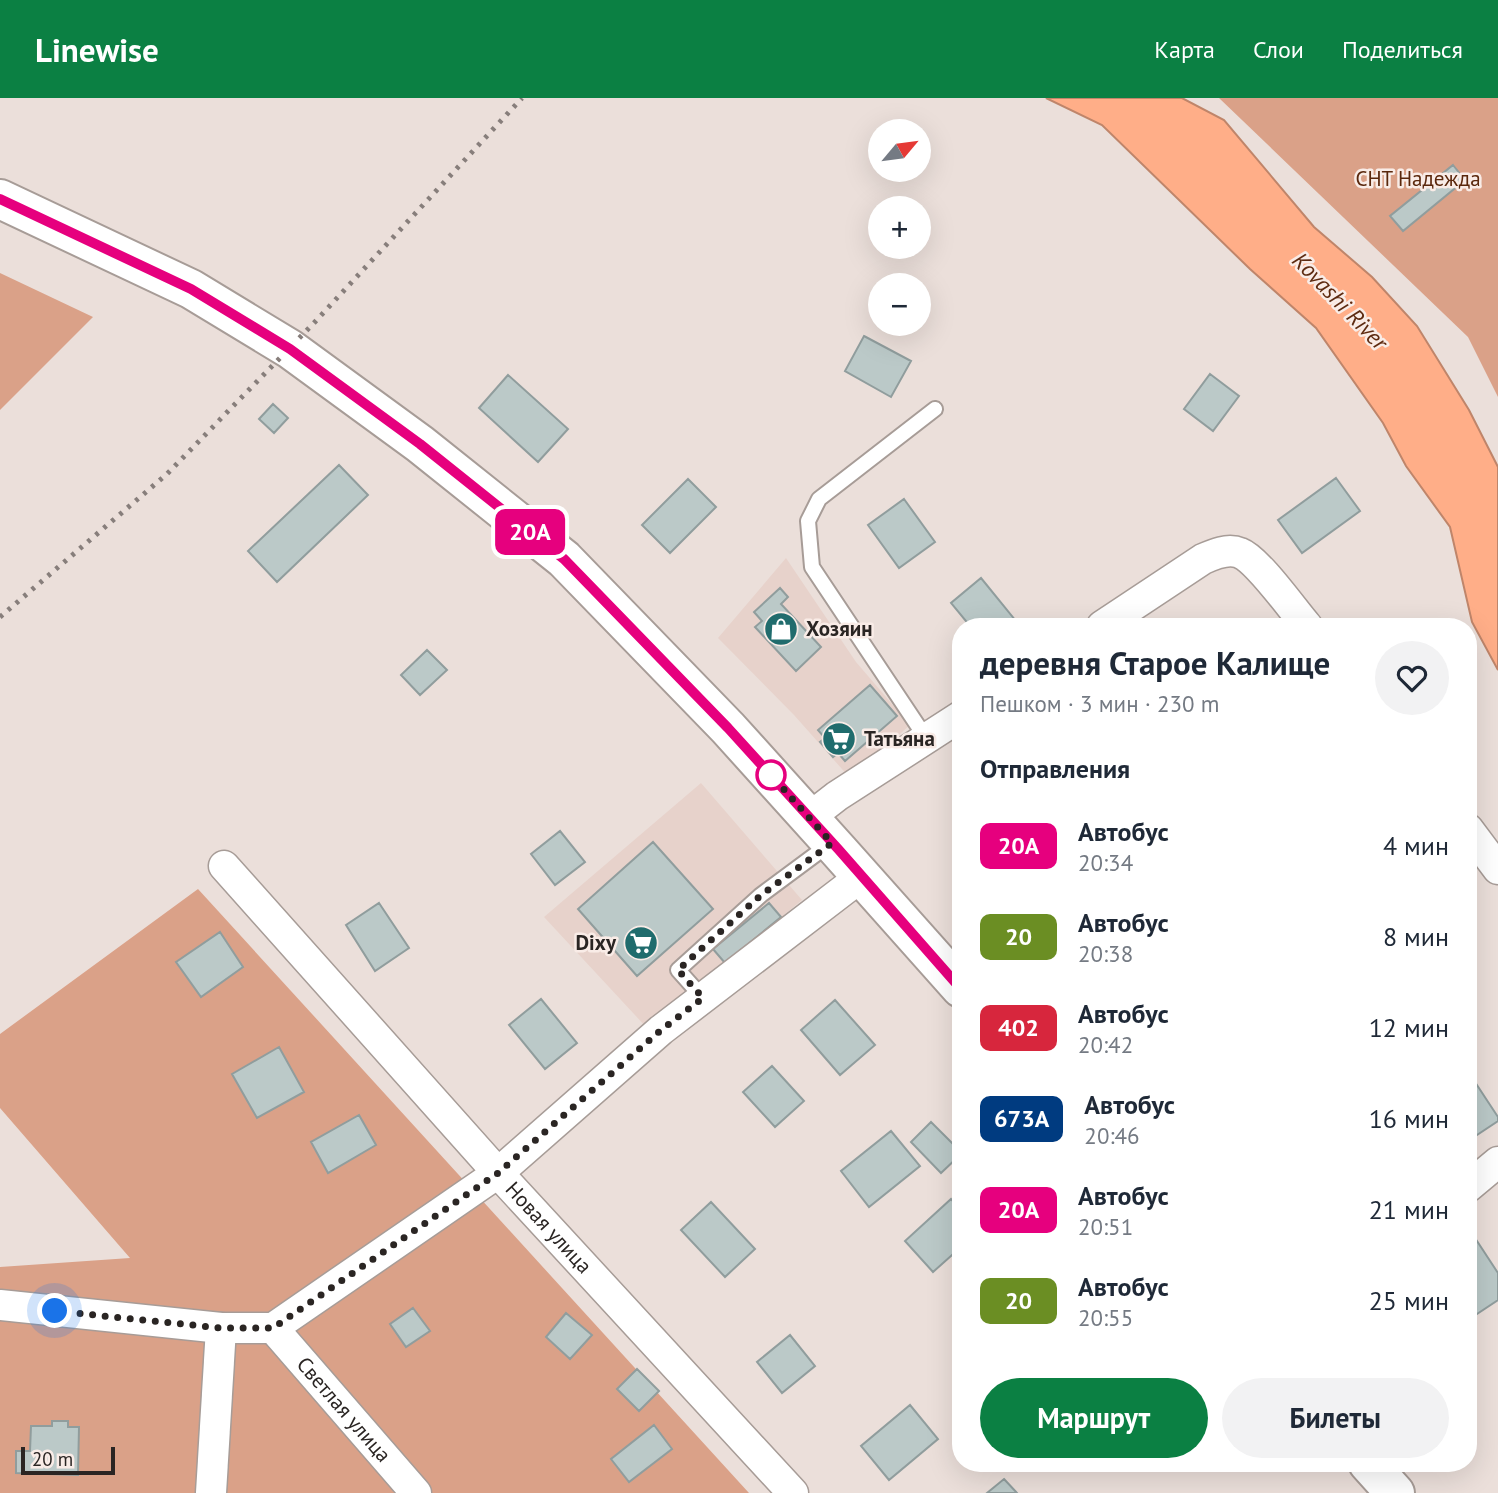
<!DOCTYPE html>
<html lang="ru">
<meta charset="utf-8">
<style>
:root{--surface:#fff;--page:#f2f2f3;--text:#1f2937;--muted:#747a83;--accent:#0b8043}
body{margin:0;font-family:"PT Sans",sans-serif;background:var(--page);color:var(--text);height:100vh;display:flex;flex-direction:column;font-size:26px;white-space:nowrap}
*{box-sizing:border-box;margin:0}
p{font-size:23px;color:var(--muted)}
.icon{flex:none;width:38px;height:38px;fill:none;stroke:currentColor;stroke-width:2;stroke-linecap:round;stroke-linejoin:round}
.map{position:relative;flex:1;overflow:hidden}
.details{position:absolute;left:952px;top:520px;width:525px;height:854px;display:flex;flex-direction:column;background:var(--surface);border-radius:28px;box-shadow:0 7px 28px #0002}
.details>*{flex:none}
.badge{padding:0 14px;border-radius:10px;font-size:24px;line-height:46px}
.needle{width:46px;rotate:61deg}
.tools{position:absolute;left:868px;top:21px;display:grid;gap:14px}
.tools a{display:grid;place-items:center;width:63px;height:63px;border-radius:50%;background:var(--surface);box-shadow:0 7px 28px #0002;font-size:35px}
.scale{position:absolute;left:21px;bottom:18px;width:94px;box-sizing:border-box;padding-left:7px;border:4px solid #2a2523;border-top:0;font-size:19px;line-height:24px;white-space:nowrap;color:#2a2523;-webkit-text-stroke:5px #f9ece7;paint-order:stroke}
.you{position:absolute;width:35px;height:35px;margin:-18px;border:5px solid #fff;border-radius:50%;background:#1a73e8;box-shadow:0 0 0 10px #1a73e833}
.map>.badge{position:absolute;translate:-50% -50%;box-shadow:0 0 0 4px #fff}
h2{padding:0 28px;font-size:26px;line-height:63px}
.round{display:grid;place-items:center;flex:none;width:74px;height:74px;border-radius:37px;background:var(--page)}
.overview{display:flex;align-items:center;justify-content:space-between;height:119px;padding:0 28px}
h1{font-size:33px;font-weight:600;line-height:52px}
.cta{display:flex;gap:14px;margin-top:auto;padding:14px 28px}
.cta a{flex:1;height:80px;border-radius:42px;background:var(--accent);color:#fff;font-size:28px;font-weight:600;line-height:80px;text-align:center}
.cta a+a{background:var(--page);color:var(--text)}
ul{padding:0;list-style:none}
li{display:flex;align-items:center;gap:21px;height:91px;padding:0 28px}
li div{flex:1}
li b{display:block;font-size:26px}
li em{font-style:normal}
li .badge{min-width:77px;font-weight:700;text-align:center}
header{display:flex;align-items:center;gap:42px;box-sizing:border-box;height:98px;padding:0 35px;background:var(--accent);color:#fff}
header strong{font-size:33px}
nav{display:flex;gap:38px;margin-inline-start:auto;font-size:24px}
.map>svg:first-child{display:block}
.built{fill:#e7d2cb}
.green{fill:#daa188}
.water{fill:#ffae88;stroke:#bf856a;stroke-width:2}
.building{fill:#bbc9c8;stroke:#909d9d;stroke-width:2}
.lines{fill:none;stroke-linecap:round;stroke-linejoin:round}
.lane-casing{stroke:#a79c97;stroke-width:18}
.street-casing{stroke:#a79c97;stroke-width:33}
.secondary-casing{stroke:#a79c97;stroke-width:42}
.lane{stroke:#fff;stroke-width:14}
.street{stroke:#fff;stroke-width:30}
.secondary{stroke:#fff;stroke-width:38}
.rail{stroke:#877e7b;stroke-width:5;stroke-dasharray:3.5 7;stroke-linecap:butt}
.line-casing{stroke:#fff;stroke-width:16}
.line{stroke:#e6007e;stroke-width:10}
.walk{stroke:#2a2523;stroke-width:7;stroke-dasharray:0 12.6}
.stop-dot{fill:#fff;stroke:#e6007e;stroke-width:3.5}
.labels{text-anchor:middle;stroke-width:5;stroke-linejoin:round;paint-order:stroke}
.park-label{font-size:21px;fill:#5a270c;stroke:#f9ece7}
.poi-label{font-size:21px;font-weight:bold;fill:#2a2523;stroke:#f9ece7;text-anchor:start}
.street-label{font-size:21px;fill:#2a2523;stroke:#f9ece7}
.water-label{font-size:23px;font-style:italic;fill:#5e2b11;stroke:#f9ece7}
</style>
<header>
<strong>Linewise</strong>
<nav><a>Карта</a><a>Слои</a><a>Поделиться</a></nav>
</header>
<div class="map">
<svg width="1498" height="1395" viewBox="0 0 1498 1395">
<rect width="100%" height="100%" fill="#ebdfda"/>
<path class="built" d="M 786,460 L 856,564 L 910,627 L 850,680 L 794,617 L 718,540 Z
M 701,685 L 802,802 L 647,930 L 544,819 Z"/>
<path class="green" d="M 1219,0 L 1498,0 L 1498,299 L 1468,239 Z
M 0,175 L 93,219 L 0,312 Z
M 198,791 L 749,1395 L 0,1395 L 0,1169 L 130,1160 L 0,1010 L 0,936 Z"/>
<path class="water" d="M 1046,0 L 1182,0 L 1224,22 L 1314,129 L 1372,179 L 1417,228 L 1469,312 L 1498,369 L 1498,572 L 1472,524 L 1450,429 L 1406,368 L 1383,325 L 1316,230 L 1250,171 L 1102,27 Z"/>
<path class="building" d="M 1453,67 L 1465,82 L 1403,133 L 1390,118 Z
M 864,238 L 911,263 L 891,299 L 845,273 Z
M 1210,276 L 1239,298 L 1213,333 L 1184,311 Z
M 508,277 L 568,331 L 538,364 L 479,310 Z
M 273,306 L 288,320 L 274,335 L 259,321 Z
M 339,367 L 368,397 L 277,484 L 248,453 Z
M 1336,380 L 1360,413 L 1302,455 L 1278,422 Z
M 688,381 L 716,409 L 670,455 L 642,427 Z
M 904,401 L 935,444 L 899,470 L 868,427 Z
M 981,480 L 1020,528 L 970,528 L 951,505 Z
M 780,490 L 788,499 L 781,506 L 821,549 L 796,573 L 755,529 L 762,523 L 754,514 Z
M 427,552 L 447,572 L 420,597 L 401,577 Z
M 870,587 L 897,618 L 845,663 L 838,655 L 833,659 L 820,644 L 825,640 L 818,632 Z
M 560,733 L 585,764 L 555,787 L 531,756 Z
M 653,744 L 713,811 L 637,878 L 578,811 Z
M 379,805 L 409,850 L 375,873 L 346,827 Z
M 769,805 L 781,819 L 725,865 L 713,851 Z
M 220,834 L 243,869 L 201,899 L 176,864 Z
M 541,901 L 577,945 L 545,971 L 509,927 Z
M 835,902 L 875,947 L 840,977 L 801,932 Z
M 279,949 L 304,994 L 257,1020 L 232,976 Z
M 772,968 L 804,1003 L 775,1029 L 743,994 Z
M 1473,981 L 1498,1019 L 1498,1023 L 1468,1043 L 1468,984 Z
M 359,1017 L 376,1047 L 328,1075 L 311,1044 Z
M 931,1024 L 961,1054 L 961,1056 L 941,1075 L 911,1044 Z
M 891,1033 L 920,1068 L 869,1109 L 841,1073 Z
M 951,1101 L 961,1112 L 961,1149 L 933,1174 L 905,1143 Z
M 711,1104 L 755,1151 L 725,1179 L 681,1132 Z
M 1477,1143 L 1498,1175 L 1498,1202 L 1468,1222 L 1468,1149 Z
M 413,1210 L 430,1233 L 406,1249 L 390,1226 Z
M 566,1215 L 592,1237 L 570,1261 L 546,1239 Z
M 790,1237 L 815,1268 L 782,1295 L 757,1264 Z
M 637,1271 L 659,1293 L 639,1313 L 617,1291 Z
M 910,1307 L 938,1341 L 889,1382 L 861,1348 Z
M 52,1323 L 68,1323 L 68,1329 L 79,1329 L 78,1377 L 16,1375 L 16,1353 L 30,1353 L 31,1328 L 52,1328 Z
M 654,1327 L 672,1351 L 629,1384 L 611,1361 Z
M 1004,1381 L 1017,1395 L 987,1395 Z"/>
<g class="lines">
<g class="lane-casing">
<path id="lane" d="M 926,640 L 812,469 L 808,423 L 819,401 L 935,311
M 703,900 L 678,872 L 761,797 L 831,745"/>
</g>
<g class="street-casing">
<g id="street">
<path d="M 1102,528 L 1203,461 C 1214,456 1228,450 1240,455 C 1258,462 1293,512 1307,528"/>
<path d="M 810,719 L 837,698 L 961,618"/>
<path d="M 1468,731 L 1498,771"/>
<path id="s1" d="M 224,768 L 498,1075 L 793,1395"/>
<path d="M 1468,1089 L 1498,1064"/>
<path d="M 0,1207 L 221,1230 L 273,1230 L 498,1075 L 661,932 L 862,778"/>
<path id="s2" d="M 273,1230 L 416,1395"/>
<path d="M 211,1395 L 221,1230"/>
</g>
</g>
<g class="secondary-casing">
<path id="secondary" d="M 0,101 L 191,191 L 290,251 L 420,346 L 564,461 L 728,630 L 839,753 L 961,890
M 1368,1365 L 1395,1395"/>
</g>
<use href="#lane" class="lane"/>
<use href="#street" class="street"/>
<use href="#secondary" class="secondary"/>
<path class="rail" d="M 0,519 L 167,376 L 313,226 L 522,0"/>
</g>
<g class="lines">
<g class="line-casing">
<path id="line" d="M 0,101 L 191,191 L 290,251 L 420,346 L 564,461 L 728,630 L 839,752 L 961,891"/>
</g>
<use href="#line" class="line"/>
<path class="walk" d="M 55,1213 L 221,1230 L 273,1230 L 498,1075 L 661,932 L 703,900 L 678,872 L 761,797 L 832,745 L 771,677"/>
</g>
<defs>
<g id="shop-disc" transform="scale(1.75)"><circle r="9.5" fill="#206c6d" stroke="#f9ece7"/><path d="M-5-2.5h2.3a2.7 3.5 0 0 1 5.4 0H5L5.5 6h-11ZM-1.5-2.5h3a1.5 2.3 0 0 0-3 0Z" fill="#fff"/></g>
<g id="supermarket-disc" transform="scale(1.75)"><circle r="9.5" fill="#206c6d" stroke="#f9ece7"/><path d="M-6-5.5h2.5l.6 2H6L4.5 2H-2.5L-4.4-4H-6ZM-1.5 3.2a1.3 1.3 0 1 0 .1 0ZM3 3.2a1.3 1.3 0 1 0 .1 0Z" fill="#fff"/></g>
</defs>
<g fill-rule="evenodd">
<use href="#shop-disc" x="781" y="531"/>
<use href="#supermarket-disc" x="839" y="641"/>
<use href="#supermarket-disc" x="641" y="845"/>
</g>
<circle class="stop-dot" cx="771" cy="677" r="14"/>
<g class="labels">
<g class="park-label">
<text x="1418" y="88">СНТ Надежда</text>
</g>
<g class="poi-label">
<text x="806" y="538">Хозяин</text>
<text x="864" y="648">Татьяна</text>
<text x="616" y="852" text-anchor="end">Dixy</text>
</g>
<g class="street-label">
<text dy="7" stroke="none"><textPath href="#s1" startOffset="486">Новая улица</textPath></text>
<text dy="7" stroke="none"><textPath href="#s2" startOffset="108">Светлая улица</textPath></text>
</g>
<g class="water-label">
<text transform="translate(1340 203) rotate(46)" y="8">Kovashi River</text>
</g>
</g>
</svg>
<div class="tools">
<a><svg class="needle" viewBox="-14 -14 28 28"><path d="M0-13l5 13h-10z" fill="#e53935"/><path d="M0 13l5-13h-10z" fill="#747a83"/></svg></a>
<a>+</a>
<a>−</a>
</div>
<div class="scale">20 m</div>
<div class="you" style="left:55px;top:1213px"></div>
<b class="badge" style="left:530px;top:434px;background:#e6007e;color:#fff">20А</b>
<section class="details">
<div class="overview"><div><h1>деревня Старое Калище</h1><p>Пешком · 3 мин · 230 m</p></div><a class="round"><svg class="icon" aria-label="heart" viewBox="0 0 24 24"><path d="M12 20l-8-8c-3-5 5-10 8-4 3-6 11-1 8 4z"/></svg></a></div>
<h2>Отправления</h2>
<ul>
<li><span class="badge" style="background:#e6007e;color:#fff">20А</span><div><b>Автобус</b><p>20:34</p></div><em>4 мин</em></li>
<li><span class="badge" style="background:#6b8e23;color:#fff">20</span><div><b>Автобус</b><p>20:38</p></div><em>8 мин</em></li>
<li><span class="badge" style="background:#d7263d;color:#fff">402</span><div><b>Автобус</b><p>20:42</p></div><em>12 мин</em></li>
<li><span class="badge" style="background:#003b80;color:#fff">673А</span><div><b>Автобус</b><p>20:46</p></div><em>16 мин</em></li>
<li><span class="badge" style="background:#e6007e;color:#fff">20А</span><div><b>Автобус</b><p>20:51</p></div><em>21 мин</em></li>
<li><span class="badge" style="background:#6b8e23;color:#fff">20</span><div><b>Автобус</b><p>20:55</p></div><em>25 мин</em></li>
</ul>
<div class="cta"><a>Маршрут</a><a>Билеты</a></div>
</section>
</div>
